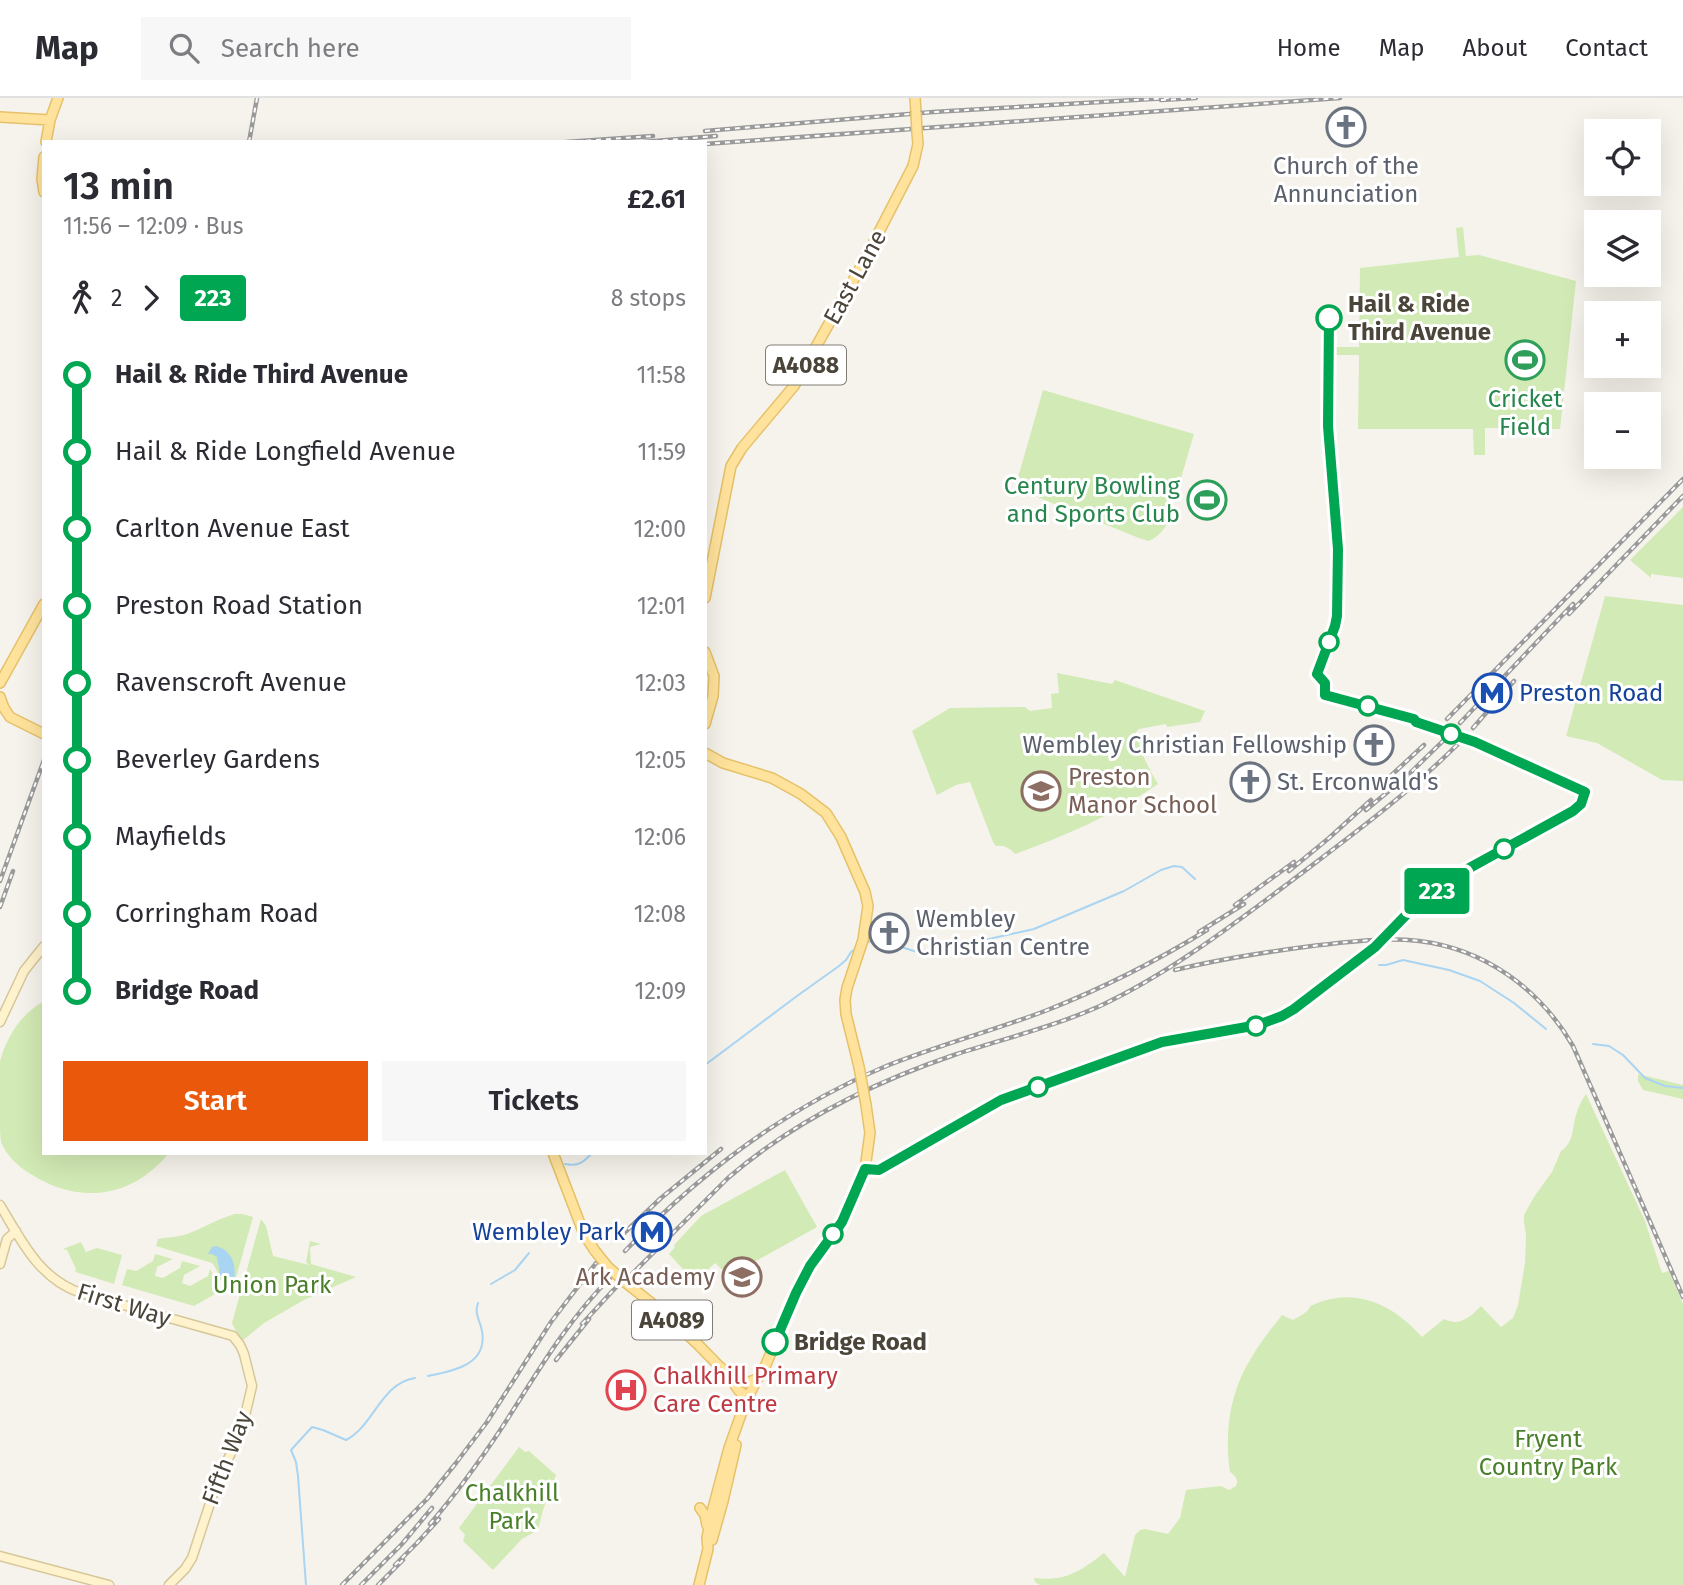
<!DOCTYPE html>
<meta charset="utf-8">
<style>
:root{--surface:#fff;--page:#f7f7f7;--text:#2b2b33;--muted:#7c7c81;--line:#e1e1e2;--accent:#ea580c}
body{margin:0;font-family:"Fira Sans",sans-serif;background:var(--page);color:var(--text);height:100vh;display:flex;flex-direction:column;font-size:26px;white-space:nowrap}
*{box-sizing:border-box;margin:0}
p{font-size:23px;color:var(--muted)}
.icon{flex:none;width:38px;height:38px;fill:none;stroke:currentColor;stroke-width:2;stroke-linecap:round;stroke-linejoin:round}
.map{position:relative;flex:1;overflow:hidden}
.panel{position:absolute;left:42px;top:42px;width:665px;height:1015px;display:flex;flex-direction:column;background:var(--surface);border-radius:0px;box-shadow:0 7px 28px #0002}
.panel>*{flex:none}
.badge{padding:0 14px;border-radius:5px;font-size:24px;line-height:46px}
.fabs{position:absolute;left:1584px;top:21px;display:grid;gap:14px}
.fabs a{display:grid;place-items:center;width:77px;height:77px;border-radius:0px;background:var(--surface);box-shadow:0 7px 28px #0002;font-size:35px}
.map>.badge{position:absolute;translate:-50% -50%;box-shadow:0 0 0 4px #fff}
.legs{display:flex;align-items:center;gap:10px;height:77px;padding:0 21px;font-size:23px}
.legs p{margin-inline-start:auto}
.head{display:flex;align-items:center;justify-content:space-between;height:119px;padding:0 21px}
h1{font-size:38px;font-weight:600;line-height:52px}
.action{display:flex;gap:14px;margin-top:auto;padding:14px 21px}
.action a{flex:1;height:80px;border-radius:0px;background:var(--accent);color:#fff;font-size:28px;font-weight:600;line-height:80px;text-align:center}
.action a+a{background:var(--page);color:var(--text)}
ul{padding:0 21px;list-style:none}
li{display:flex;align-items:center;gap:24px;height:77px;font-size:26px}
li i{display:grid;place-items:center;width:10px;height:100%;margin:0 9px;background:currentColor}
li i::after{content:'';width:18px;height:18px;margin:-9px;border:5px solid;border-radius:50%;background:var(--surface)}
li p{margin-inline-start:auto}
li:first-child i{background:linear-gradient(#0000 50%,currentColor 0)}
li:last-child i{background:linear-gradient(currentColor 50%,#0000 0)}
header{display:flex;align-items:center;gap:42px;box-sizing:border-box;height:98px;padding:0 35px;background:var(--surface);border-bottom:2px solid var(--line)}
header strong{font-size:33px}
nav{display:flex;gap:38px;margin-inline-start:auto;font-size:24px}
.search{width:490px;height:63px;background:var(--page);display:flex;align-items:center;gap:18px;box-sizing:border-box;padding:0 24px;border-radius:0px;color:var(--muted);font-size:26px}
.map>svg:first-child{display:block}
.green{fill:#d2eab5}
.water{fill:#a9d4f2}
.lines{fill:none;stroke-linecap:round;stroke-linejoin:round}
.stream{stroke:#a9d4f2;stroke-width:2}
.secondary-casing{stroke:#d6c79b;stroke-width:11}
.primary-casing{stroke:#e6c16a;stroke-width:12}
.secondary{stroke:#fff3cd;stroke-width:8}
.primary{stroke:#ffe39c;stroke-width:9}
.rail-casing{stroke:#9a9a9a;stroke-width:4.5}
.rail{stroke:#fff;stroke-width:2;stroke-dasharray:5;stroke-linecap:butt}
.primary-bridge-casing{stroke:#e6c16a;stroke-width:12;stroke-linecap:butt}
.primary-bridge{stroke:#ffe39c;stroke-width:9}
.line-1-casing{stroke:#fff;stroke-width:16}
.line-1{stroke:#00a651;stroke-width:10}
.stop-1-dot{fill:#fff;stroke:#00a651;stroke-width:3.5}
.labels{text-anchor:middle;stroke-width:6;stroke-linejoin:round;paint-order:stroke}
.shield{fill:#fff;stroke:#817c74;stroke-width:2}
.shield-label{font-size:23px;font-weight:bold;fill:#4b4439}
.worship-label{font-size:24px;fill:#5b616d;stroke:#fff;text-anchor:start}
.street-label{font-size:24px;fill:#4b4439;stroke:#fff}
.stop-label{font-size:24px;font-weight:bold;fill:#4b4439;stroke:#fff;text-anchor:start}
.leisure-label{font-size:24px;fill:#27864d;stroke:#fff}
.transit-label{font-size:24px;fill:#164399;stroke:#fff;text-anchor:start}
.education-label{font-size:24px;fill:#785e54;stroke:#fff;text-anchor:start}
.park-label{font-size:24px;fill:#4a7f2a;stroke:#fff}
.health-label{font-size:24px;fill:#be3a42;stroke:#fff;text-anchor:start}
</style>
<header>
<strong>Map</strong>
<div class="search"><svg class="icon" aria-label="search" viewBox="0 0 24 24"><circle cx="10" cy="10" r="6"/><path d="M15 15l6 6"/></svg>Search here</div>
<nav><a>Home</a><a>Map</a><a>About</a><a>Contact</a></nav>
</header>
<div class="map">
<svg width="1683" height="1487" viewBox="0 0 1683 1487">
<rect width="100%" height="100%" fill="#f6f3ec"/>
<path class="green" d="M 1463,129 L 1466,158 L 1479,157 L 1576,183 L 1560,331 L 1485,330 L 1485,357 L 1474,357 L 1473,331 L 1358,331 L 1359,257 L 1333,257 L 1333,249 L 1359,249 L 1360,170 L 1459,159 L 1456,130 Z
M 1043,292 L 1194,336 L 1176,397 L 1172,396 L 1172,403 L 1168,401 L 1165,407 L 1173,412 C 1168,426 1163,436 1149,443 L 1139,440 L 1015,390 Z
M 1198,386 L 1223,395 L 1216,417 L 1190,408 Z
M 1683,409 L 1683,480 L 1651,476 L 1651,480 L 1630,462 Z
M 1605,498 L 1683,507 L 1683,683 L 1662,682 L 1597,645 L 1566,638 Z
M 1057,575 L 1112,586 L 1115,582 L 1205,613 L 1200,624 L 1167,629 L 1166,626 L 1139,631 L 1136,634 C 1140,654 1148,669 1158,686 C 1114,717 1065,738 1015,756 C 1009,750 1005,747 996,748 L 993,744 L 970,684 L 956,687 L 937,697 L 912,633 L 950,610 L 1025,609 L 1030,613 L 1052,610 L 1051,596 L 1059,595 Z
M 44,903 L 44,1055 L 169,1055 C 133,1099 82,1107 34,1078 C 20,1070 7,1059 1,1044 C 0,1038 0,1029 0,1023 C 0,1003 0,983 0,963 C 7,938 21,916 44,903 Z
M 1638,976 L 1683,987 L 1683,1001 L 1643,992 L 1638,983 Z
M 1586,996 L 1645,1123 L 1662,1175 L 1669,1173 L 1683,1206 L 1683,1487 L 1040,1487 L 1035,1484 L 1034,1480 C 1065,1484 1081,1473 1104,1455 L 1125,1479 L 1135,1437 L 1140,1432 L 1145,1431 L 1168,1436 L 1180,1420 L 1186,1392 L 1221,1388 L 1229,1392 L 1236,1388 C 1239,1381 1235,1378 1230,1374 C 1224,1333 1230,1292 1253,1257 C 1261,1243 1272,1230 1282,1217 L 1293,1222 C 1297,1219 1303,1217 1307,1213 C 1313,1207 1306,1210 1315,1206 C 1356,1188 1395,1208 1422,1239 L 1444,1221 C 1460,1229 1470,1219 1481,1208 L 1501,1229 L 1513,1220 L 1518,1207 L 1525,1165 L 1526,1138 L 1524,1123 L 1524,1117 L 1534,1099 L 1552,1074 L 1561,1053 C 1574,1045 1572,1030 1576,1017 C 1578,1009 1582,1002 1586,996 Z
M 785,1072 L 817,1129 L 729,1178 L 715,1165 L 695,1184 L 669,1156 L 675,1149 L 674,1147 L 701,1118 Z
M 235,1116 L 242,1116 L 253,1119 L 232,1194 C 216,1182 222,1178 212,1165 L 156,1148 L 158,1141 C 169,1139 181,1139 192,1134 C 207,1128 220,1120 235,1116 Z
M 261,1121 L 266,1128 L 273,1158 L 309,1167 L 306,1164 L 310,1143 L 321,1146 L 310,1149 L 311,1166 L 356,1179 L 304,1202 L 264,1225 L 241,1244 L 232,1225 Z
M 81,1144 L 86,1154 L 97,1150 L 122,1157 L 114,1186 L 76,1174 L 75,1172 L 76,1171 L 67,1152 L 63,1151 Z
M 155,1156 L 173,1161 L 157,1169 L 155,1178 L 163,1180 L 180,1170 L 182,1163 L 200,1168 L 184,1177 L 182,1185 L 190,1188 L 208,1178 L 210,1171 L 222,1192 L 194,1208 L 122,1187 L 127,1171 L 136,1173 L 153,1163 Z
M 519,1349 L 525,1354 L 529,1353 L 556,1377 L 543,1412 L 538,1432 L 522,1441 L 493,1472 L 463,1443 L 465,1437 L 459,1430 Z"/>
<path class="water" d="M 216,1148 C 237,1154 237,1175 232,1192 L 224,1188 L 225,1186 L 220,1177 L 217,1159 L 212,1156 L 208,1156 L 212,1149 Z"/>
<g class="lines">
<path class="stream" d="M 866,845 L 876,841 L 917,854 L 962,847 L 1034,831 L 1124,793 L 1161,772 L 1174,768 L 1182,769 L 1195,781
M 1379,867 L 1386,867 L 1403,862 L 1449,872 L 1480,883 L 1514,905 L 1546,931
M 1593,946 L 1609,948 L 1623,957 L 1645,980 L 1665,988 L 1683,990
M 705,967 L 797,898 L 839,868 L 846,862 L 851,854 L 855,851
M 565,1066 C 578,1069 584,1064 592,1055
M 491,1186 L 515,1172 L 529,1155
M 428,1278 C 453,1273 488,1267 482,1233 C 480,1222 474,1216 478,1205
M 306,1487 L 298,1378 L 296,1364 L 291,1352 L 312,1329 L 323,1332 L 346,1342 C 373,1329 381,1285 415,1280"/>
<g class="secondary-casing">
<path id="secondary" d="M 0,924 L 24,873 L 44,848
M 0,1107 C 21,1142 39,1181 81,1195 L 233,1238 L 240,1247 L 244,1256 L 252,1288 L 244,1322 L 235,1347 L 218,1381 L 192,1460 L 185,1471 L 169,1487
M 0,1166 L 7,1141 L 16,1133
M 0,1458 L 109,1487"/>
</g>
<g class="primary-casing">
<path id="primary" d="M 915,0 L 916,14
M 0,19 L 50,22
M 46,44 L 50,22 L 58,0
M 44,59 L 42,81 L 44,94
M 705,500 L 731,368 L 742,350 L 794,288 L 864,163 L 913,68 L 918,46 L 917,35
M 705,554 L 714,578 L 713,598 L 705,626
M 0,585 L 44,506
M 0,599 L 4,610 L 10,619 L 44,636
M 705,655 L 723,665 L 772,680 L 801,696 L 826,715 L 841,739 L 865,794 L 868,808 L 863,842 L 847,890 L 845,902 L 846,916 L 859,969
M 553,1055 L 584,1136 L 595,1153
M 626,1185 C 659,1210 691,1238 719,1268 C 723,1272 728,1276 731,1280 C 736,1288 738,1295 748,1298
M 737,1283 L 749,1284 L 757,1281
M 700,1410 L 705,1417 L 707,1427
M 712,1442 L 723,1403 L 736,1347
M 699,1487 L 708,1451 L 707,1440 L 712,1414 L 729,1350 L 744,1308 L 757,1281 L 762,1276 L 796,1195 L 810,1168 L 842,1123 L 858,1090 L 865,1071 L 870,1035 L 866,1007"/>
</g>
<use href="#secondary" class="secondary"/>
<use href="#primary" class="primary"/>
<g class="rail-casing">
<path id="rail" d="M 1161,2 L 1196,0
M 705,33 L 933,14 L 1169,0
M 249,44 L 257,0
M 566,44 L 653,38
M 643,44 L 716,38
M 705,46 L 1340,0
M 1569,516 L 1683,398
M 1447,621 L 1683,381
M 1460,625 L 1573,506
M 1473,630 L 1514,583
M 1383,685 L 1424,647
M 1366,712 L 1408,677 L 1445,641
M 1289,773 L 1329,740 L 1371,702
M 0,783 L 44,662
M 1235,807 L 1294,764
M 0,809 L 13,773
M 1199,834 L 1244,806
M 1175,872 C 1220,861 1266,854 1312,848 C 1347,844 1384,839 1419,843 C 1485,851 1540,891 1573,948 L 1683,1199
M 621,1138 L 661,1100 L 721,1051
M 625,1153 C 699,1076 784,1011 884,969 C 936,948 992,933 1045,913 C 1101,891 1155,864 1207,832
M 630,1178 L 728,1080 C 794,1023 872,985 954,957 C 1003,941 1053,929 1100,908 C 1168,876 1230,829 1290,784 C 1348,740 1407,697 1458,646
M 582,1226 L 619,1186
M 556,1262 L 589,1221
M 430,1426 C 456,1396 479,1364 501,1331 C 536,1277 565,1225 611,1179
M 395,1467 L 417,1445 L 439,1421
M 342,1487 L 427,1401 L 456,1365 L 487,1324 L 551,1224 L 596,1165
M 361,1487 L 402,1446 L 432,1410
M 378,1487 L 403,1462"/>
</g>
<use href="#rail" class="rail"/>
<g class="primary-bridge-casing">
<path id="primary-bridge" d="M 916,14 L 917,35
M 859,969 L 866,1007
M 595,1153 L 608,1169 L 626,1185"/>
</g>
<use href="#primary-bridge" class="primary-bridge"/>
</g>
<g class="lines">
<g class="line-1-casing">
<path id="line-1" d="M 775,1244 L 796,1195 L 810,1168 L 842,1124 L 865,1071 L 879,1072 L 1001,1002 L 1162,944 L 1258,927 L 1282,918 L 1294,911 L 1375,849 L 1407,816 L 1464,773 L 1573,713 L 1581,706 L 1585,694 L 1475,644 L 1416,624 L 1414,621 L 1325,597 L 1325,585 L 1317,576 L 1335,528 L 1337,518 L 1338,451 L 1328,328 L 1329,220"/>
</g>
<use href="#line-1" class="line-1"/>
</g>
<defs>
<g id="church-ring" transform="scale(2.0125)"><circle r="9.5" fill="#fff" stroke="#6b7280" stroke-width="1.5"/><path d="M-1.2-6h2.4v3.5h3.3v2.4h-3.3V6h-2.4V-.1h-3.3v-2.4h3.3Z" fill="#6b7280"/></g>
<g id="stadium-ring" transform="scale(2.0125)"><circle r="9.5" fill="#fff" stroke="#2e9e5b" stroke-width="1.5"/><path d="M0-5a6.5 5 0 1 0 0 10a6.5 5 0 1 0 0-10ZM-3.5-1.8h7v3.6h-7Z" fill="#2e9e5b"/></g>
<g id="metro-ring" transform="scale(2.0125)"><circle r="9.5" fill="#fff" stroke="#1a4fb4" stroke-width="1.5"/><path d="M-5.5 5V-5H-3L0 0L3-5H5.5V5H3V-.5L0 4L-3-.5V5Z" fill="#1a4fb4"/></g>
<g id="school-ring" transform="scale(2.0125)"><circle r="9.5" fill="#fff" stroke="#8d6e63" stroke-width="1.5"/><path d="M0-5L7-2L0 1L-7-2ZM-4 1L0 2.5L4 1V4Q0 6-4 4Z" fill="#8d6e63"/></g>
<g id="hospital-ring" transform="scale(2.0125)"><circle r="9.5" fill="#fff" stroke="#e0444e" stroke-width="1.5"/><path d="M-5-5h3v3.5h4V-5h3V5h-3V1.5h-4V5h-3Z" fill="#e0444e"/></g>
</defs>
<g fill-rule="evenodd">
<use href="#church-ring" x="1346" y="29"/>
<use href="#stadium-ring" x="1525" y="262"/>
<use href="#stadium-ring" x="1207" y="402"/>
<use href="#metro-ring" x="1492" y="595"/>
<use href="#church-ring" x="1374" y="647"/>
<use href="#church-ring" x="1250" y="684"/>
<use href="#school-ring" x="1041" y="693"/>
<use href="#church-ring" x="889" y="835"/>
<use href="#metro-ring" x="652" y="1134"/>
<use href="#school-ring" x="742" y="1179"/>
<use href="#hospital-ring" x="626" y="1292"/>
</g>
<g class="stop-1-dot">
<circle cx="1329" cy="220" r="12"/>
<circle cx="1329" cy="544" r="9"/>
<circle cx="1368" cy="608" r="9"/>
<circle cx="1451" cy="636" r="9"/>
<circle cx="1504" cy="751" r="9"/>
<circle cx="1256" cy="928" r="9"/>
<circle cx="1038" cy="989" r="9"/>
<circle cx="833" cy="1136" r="9"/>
<circle cx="775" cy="1244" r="12"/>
</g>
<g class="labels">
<g class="shield">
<rect x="766" y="247.5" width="80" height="39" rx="5"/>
<rect x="632" y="1202.5" width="80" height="39" rx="5"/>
</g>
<g class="shield-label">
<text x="806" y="275">A4088</text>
<text x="672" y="1230">A4089</text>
</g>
<g class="worship-label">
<text x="1346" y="76" text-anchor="middle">Church of the<tspan x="1346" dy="28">Annunciation</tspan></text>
<text x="1347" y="655" text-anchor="end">Wembley Christian Fellowship</text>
<text x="1277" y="692">St. Erconwald's</text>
<text x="916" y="829">Wembley<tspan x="916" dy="28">Christian Centre</tspan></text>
</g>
<g class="street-label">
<text transform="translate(855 179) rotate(-61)" y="8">East Lane</text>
<text transform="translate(124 1207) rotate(17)" y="8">First Way</text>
<text transform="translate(227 1360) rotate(-69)" y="8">Fifth Way</text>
</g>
<g class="stop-label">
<text x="1348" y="214">Hail &amp; Ride<tspan x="1348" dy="28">Third Avenue</tspan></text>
<text x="794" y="1252">Bridge Road</text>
</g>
<g class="leisure-label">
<text x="1525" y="309">Cricket<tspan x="1525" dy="28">Field</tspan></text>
<text x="1180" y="396" text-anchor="end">Century Bowling<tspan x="1180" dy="28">and Sports Club</tspan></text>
</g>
<g class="transit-label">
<text x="1519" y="603">Preston Road</text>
<text x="625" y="1142" text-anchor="end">Wembley Park</text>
</g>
<g class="education-label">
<text x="1068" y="687">Preston<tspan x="1068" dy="28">Manor School</tspan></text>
<text x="715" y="1187" text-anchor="end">Ark Academy</text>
</g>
<g class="park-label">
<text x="272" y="1195">Union Park</text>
<text x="1548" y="1349">Fryent<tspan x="1548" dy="28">Country Park</tspan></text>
<text x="512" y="1403">Chalkhill<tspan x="512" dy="28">Park</tspan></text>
</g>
<g class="health-label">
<text x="653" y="1286">Chalkhill Primary<tspan x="653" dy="28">Care Centre</tspan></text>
</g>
</g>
</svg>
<div class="fabs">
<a><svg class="icon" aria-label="locate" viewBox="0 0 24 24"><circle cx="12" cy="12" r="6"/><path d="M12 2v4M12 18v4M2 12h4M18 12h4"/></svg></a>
<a><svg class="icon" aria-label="layers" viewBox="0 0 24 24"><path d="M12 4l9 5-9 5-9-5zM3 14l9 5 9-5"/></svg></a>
<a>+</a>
<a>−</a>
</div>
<b class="badge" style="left:1437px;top:793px;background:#00a651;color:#fff">223</b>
<section class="panel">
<div class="head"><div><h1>13 min</h1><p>11:56 – 12:09 · Bus</p></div><b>£2.61</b></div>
<div class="legs"><svg class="icon" aria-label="walk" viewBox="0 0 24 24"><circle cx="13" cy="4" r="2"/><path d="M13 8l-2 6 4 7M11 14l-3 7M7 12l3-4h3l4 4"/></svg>2<svg class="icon" aria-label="forward" viewBox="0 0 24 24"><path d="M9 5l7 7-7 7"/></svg><b class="badge" style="background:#00a651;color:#fff">223</b><p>8 stops</p></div>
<ul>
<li><i style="color:#00a651"></i><b>Hail &amp; Ride Third Avenue</b><p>11:58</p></li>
<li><i style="color:#00a651"></i><span>Hail &amp; Ride Longfield Avenue</span><p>11:59</p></li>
<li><i style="color:#00a651"></i><span>Carlton Avenue East</span><p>12:00</p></li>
<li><i style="color:#00a651"></i><span>Preston Road Station</span><p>12:01</p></li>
<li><i style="color:#00a651"></i><span>Ravenscroft Avenue</span><p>12:03</p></li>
<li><i style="color:#00a651"></i><span>Beverley Gardens</span><p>12:05</p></li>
<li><i style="color:#00a651"></i><span>Mayfields</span><p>12:06</p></li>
<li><i style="color:#00a651"></i><span>Corringham Road</span><p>12:08</p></li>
<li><i style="color:#00a651"></i><b>Bridge Road</b><p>12:09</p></li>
</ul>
<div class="action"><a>Start</a><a>Tickets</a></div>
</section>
</div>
